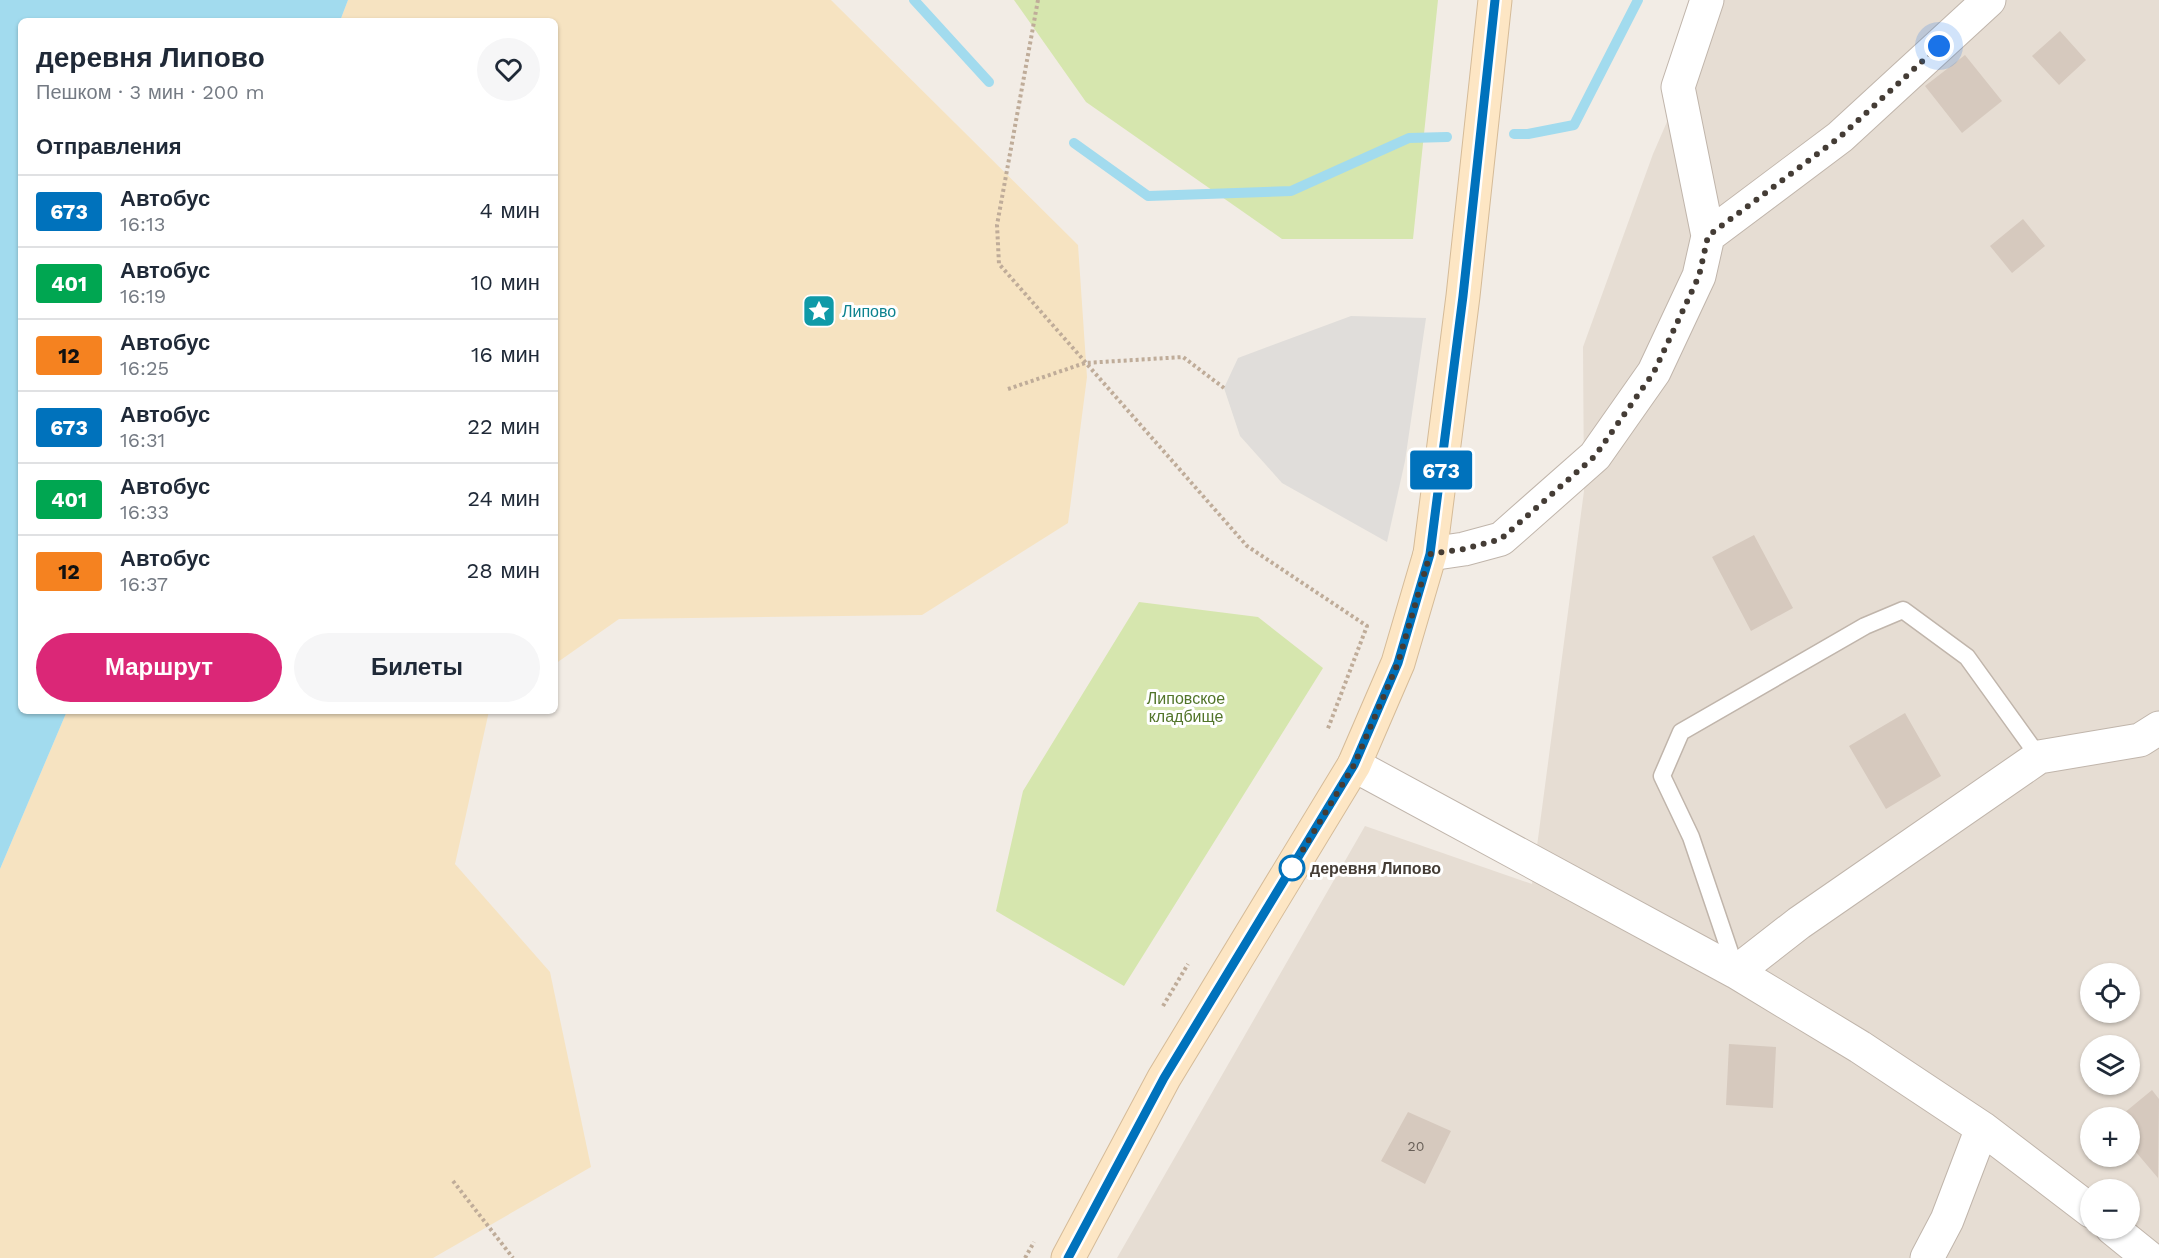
<!DOCTYPE html>
<html lang="ru">
<meta charset="utf-8">
<style>
:root{--surface:#fff;--page:#f6f6f7;--text:#1f2937;--muted:#747a83;--line:#e0e1e3;--accent:#db2777}
body{margin:0;font-family:"Work Sans",sans-serif;background:var(--page);color:var(--text);height:100vh;display:flex;flex-direction:column;font-size:22px;white-space:nowrap}
*{box-sizing:border-box;margin:0}
p{font-size:20px;color:var(--muted)}
.icon{flex:none;width:33px;height:33px;fill:none;stroke:currentColor;stroke-width:2;stroke-linecap:round;stroke-linejoin:round}
.map{position:relative;flex:1;overflow:hidden}
.sheet{position:absolute;left:18px;top:18px;width:540px;height:696px;display:flex;flex-direction:column;background:var(--surface);border-radius:9px;box-shadow:0 2px 4px #0004}
.sheet>*{flex:none}
.badge{padding:0 12px;border-radius:4px;font-size:21px;line-height:39px}
.controls{position:absolute;left:2080px;top:963px;display:grid;gap:12px}
.controls a{display:grid;place-items:center;width:60px;height:60px;border-radius:50%;background:var(--surface);box-shadow:0 2px 4px #0004;font-size:30px}
.you{position:absolute;width:30px;height:30px;margin:-15px;border:4px solid #fff;border-radius:50%;background:#1a73e8;box-shadow:0 0 0 9px #1a73e833}
.map>.badge{position:absolute;translate:-50% -50%;box-shadow:0 0 0 3px #fff}
h2{padding:0 18px;font-size:22px;line-height:54px}
.round{display:grid;place-items:center;flex:none;width:63px;height:63px;border-radius:32px;background:var(--page)}
.head{display:flex;align-items:center;justify-content:space-between;height:102px;padding:0 18px}
h1{font-size:28px;font-weight:800;line-height:45px}
.primary-button{display:flex;gap:12px;margin-top:auto;padding:12px 18px}
.primary-button a{flex:1;height:69px;border-radius:36px;background:var(--accent);color:#fff;font-size:24px;font-weight:800;line-height:69px;text-align:center}
.primary-button a+a{background:var(--page);color:var(--text)}
ul{padding:0;list-style:none}
li{display:flex;align-items:center;gap:18px;height:72px;padding:0 18px;border-top:2px solid var(--line)}
li div{flex:1}
li b{display:block;font-size:22px}
li em{font-style:normal}
li .badge{min-width:66px;font-weight:700;text-align:center}
.map>svg:first-child{display:block}
.residential{fill:#e6ddd3;fill-rule:evenodd}
.green{fill:#d6e6ae}
.sand{fill:#f6e3c1}
.parking{fill:#e0ddda}
.water{fill:#a2dbee}
.lines{fill:none;stroke-linecap:round;stroke-linejoin:round}
.stream{stroke:#a2dbee;stroke-width:10}
.building{fill:#d6c9be}
.service-casing{stroke:#c0b5ab;stroke-width:19}
.minor-casing{stroke:#c0b5ab;stroke-width:35}
.secondary-casing{stroke:#d5bb98;stroke-width:35}
.path{stroke:#bfac99;stroke-width:4;stroke-dasharray:3 3;stroke-linecap:butt}
.service{stroke:#fff;stroke-width:16}
.minor{stroke:#fff;stroke-width:33}
.secondary{stroke:#fde6c4;stroke-width:33}
.line-casing{stroke:#fff;stroke-width:14}
.line{stroke:#0072bc;stroke-width:9}
.walk{stroke:#443c35;stroke-width:6;stroke-dasharray:0 10.8}
.stop-dot{fill:#fff;stroke:#0072bc;stroke-width:3}
.labels{text-anchor:middle;stroke-width:6;stroke-linejoin:round;paint-order:stroke}
.number-label{font-size:14px;fill:#685f57}
.culture-label{font-size:16px;fill:#0d838f;stroke:#fff;text-anchor:start}
.park-label{font-size:16px;fill:#52752a;stroke:#fff}
.stop-label{font-size:16px;font-weight:bold;fill:#443c35;stroke:#fff;text-anchor:start}
</style>
<div class="map">
<svg width="2159" height="1258" viewBox="0 0 2159 1258">
<rect width="100%" height="100%" fill="#f2ece5"/>
<path class="residential" d="M 1720,0 L 2159,0 L 2159,1258 L 1117,1258 L 1365,826 L 1532,884 L 1584,491 L 1583,347 L 1653,154 ZM 2091,974 L 2130,974 L 2130,1012 L 2091,1012 ZM 2091,1046 L 2130,1046 L 2130,1084 L 2091,1084 ZM 2091,1118 L 2130,1118 L 2130,1156 L 2091,1156 ZM 2091,1190 L 2130,1190 L 2130,1228 L 2091,1228 Z"/>
<path class="green" d="M 1014,0 L 1438,0 L 1413,239 L 1282,239 L 1086,102 Z
M 1139,602 L 1258,617 L 1323,668 L 1124,986 L 996,911 L 1023,791 Z"/>
<path class="sand" d="M 348,0 L 831,0 L 1078,245 L 1087,377 L 1068,523 L 922,615 L 619,619 L 555,664 L 555,21 L 340,21 Z
M 67,711 L 489,711 L 455,864 L 550,972 L 591,1167 L 433,1258 L 0,1258 L 0,869 Z"/>
<path class="parking" d="M 1351,316 L 1426,318 L 1405,461 L 1387,542 L 1282,483 L 1240,436 L 1224,388 L 1238,358 Z"/>
<path class="water" d="M 0,0 L 348,0 L 340,21 L 21,21 L 21,711 L 67,711 L 0,869 Z"/>
<g class="lines">
<path class="stream" d="M 914,0 L 989,82
M 1514,134 L 1528,134 L 1574,125 L 1638,0
M 1074,143 L 1148,196 L 1291,191 L 1409,138 L 1447,137"/>
</g>
<path class="building" d="M 2060,31 L 2086,60 L 2059,85 L 2032,56 Z
M 1965,55 L 2002,101 L 1962,133 L 1925,86 Z
M 2023,219 L 2045,246 L 2012,273 L 1990,246 Z
M 1754,535 L 1793,608 L 1751,631 L 1712,557 Z
M 1905,713 L 1941,776 L 1886,809 L 1849,746 Z
M 1729,1044 L 1776,1047 L 1773,1108 L 1726,1105 Z
M 2152,1090 L 2159,1099 L 2158,1178 L 2130,1145 L 2130,1118 L 2118,1118 Z
M 1408,1112 L 1451,1131 L 1425,1184 L 1381,1161 Z"/>
<g class="lines">
<g class="service-casing">
<path id="service" d="M 1736,970 L 1691,837 L 1662,776 L 1681,732 L 1865,626 L 1903,610 L 1967,657 L 2039,757"/>
</g>
<g class="minor-casing">
<path id="minor" d="M 1708,236 L 1840,137 L 1989,0
M 1430,554 L 1464,549 L 1501,539 L 1595,456 L 1654,372 L 1699,276 L 1708,236 L 1678,87 L 1707,0
M 1354,765 L 1736,972 L 1860,1047 L 1982,1128 L 2091,1211
M 1736,972 L 1799,923 L 2039,757 L 2140,740 L 2159,728
M 2112,1228 L 2149,1258
M 1927,1258 L 1947,1220 L 1982,1128"/>
</g>
<g class="secondary-casing">
<path id="secondary" d="M 1068,1258 L 1164,1078 L 1354,765 L 1398,663 L 1430,554 L 1463,296 L 1495,0"/>
</g>
<path class="path" d="M 1038,0 L 997,225 L 999,264 L 1247,546 L 1367,626 L 1327,731
M 1008,389 L 1085,363 L 1183,357 L 1224,388
M 1163,1006 L 1188,964
M 453,1181 L 513,1258
M 1025,1258 L 1034,1242"/>
<use href="#service" class="service"/>
<use href="#minor" class="minor"/>
<use href="#secondary" class="secondary"/>
</g>
<g class="lines">
<g class="line-casing">
<path id="line" d="M 1068,1258 L 1164,1078 L 1354,765 L 1398,663 L 1430,554 L 1463,296 L 1495,0"/>
</g>
<use href="#line" class="line"/>
<path class="walk" d="M 1292,868 L 1354,765 L 1398,663 L 1430,554 L 1464,549 L 1501,539 L 1595,456 L 1654,372 L 1699,276 L 1708,236 L 1840,137 L 1939,46"/>
</g>
<defs>
<g id="sight-square" transform="scale(1.725)"><rect x="-9" y="-9" width="18" height="18" rx="4" fill="#0f9aa8" stroke="#fff"/><path d="M0-6L1.8-2.2L6-1.7L2.9 1.2L3.7 5.4L0 3.3L-3.7 5.4L-2.9 1.2L-6-1.7L-1.8-2.2Z" fill="#fff"/></g>
</defs>
<g fill-rule="evenodd">
<use href="#sight-square" x="819" y="311"/>
</g>
<circle class="stop-dot" cx="1292" cy="868" r="12"/>
<g class="labels">
<g class="number-label">
<text x="1416" y="1151">20</text>
</g>
<g class="culture-label">
<text x="842" y="317">Липово</text>
</g>
<g class="park-label">
<text x="1186" y="704">Липовское<tspan x="1186" dy="18">кладбище</tspan></text>
</g>
<g class="stop-label">
<text x="1310" y="874">деревня Липово</text>
</g>
</g>
</svg>
<div class="controls">
<a><svg class="icon" aria-label="locate" viewBox="0 0 24 24"><circle cx="12" cy="12" r="6"/><path d="M12 2v4M12 18v4M2 12h4M18 12h4"/></svg></a>
<a><svg class="icon" aria-label="layers" viewBox="0 0 24 24"><path d="M12 4l9 5-9 5-9-5zM3 14l9 5 9-5"/></svg></a>
<a>+</a>
<a>−</a>
</div>
<div class="you" style="left:1939px;top:46px"></div>
<b class="badge" style="left:1441px;top:470px;background:#0072bc;color:#fff">673</b>
<section class="sheet">
<div class="head"><div><h1>деревня Липово</h1><p>Пешком · 3 мин · 200 m</p></div><a class="round"><svg class="icon" aria-label="heart" viewBox="0 0 24 24"><path d="M12 20l-8-8c-3-5 5-10 8-4 3-6 11-1 8 4z"/></svg></a></div>
<h2>Отправления</h2>
<ul>
<li><span class="badge" style="background:#0072bc;color:#fff">673</span><div><b>Автобус</b><p>16:13</p></div><em>4 мин</em></li>
<li><span class="badge" style="background:#00a651;color:#fff">401</span><div><b>Автобус</b><p>16:19</p></div><em>10 мин</em></li>
<li><span class="badge" style="background:#f58220;color:#111">12</span><div><b>Автобус</b><p>16:25</p></div><em>16 мин</em></li>
<li><span class="badge" style="background:#0072bc;color:#fff">673</span><div><b>Автобус</b><p>16:31</p></div><em>22 мин</em></li>
<li><span class="badge" style="background:#00a651;color:#fff">401</span><div><b>Автобус</b><p>16:33</p></div><em>24 мин</em></li>
<li><span class="badge" style="background:#f58220;color:#111">12</span><div><b>Автобус</b><p>16:37</p></div><em>28 мин</em></li>
</ul>
<div class="primary-button"><a>Маршрут</a><a>Билеты</a></div>
</section>
</div>
